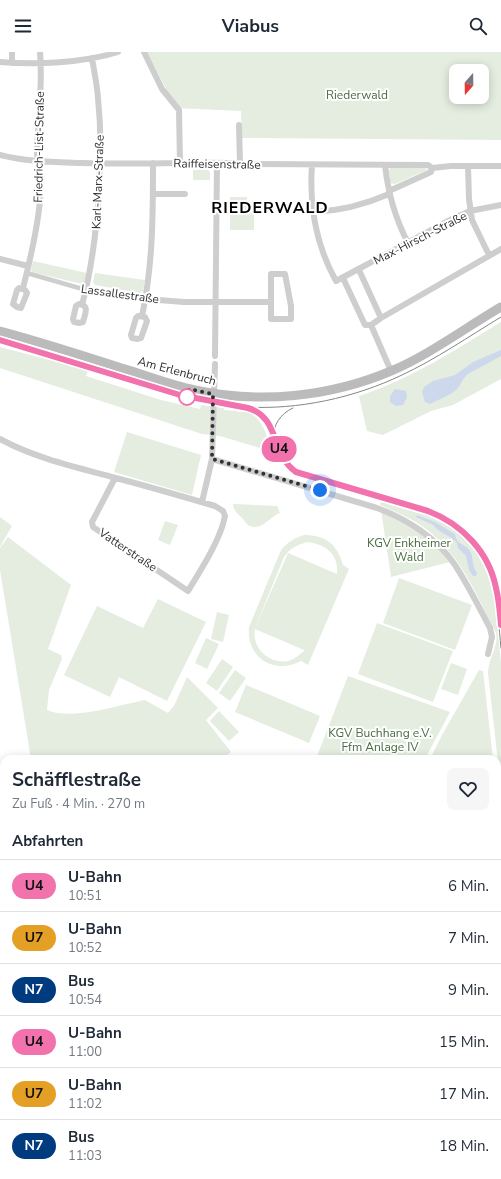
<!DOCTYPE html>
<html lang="de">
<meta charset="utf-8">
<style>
:root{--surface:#fff;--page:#f6f6f7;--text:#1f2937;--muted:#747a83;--line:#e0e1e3}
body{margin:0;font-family:"Nunito Sans",sans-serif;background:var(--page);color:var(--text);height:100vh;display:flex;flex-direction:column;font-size:15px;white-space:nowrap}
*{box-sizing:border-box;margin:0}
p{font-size:13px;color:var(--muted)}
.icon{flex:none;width:22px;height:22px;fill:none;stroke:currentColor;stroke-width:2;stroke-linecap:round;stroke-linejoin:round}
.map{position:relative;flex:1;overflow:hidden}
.drawer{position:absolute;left:0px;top:703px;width:501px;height:424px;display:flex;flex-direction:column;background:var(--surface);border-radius:12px 12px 0 0;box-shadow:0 2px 10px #0003}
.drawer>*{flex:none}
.badge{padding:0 8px;border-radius:13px;font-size:14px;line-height:26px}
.needle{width:26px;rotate:200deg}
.controls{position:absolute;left:449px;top:12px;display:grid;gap:8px}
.controls a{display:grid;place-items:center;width:40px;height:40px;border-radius:8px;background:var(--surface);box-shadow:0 2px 10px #0003;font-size:20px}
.you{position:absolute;width:20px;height:20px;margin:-10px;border:3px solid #fff;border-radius:50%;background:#1a73e8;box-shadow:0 0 0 6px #1a73e833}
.map>.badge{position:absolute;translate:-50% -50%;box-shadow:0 0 0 2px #fff}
h2{padding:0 12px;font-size:15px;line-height:36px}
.round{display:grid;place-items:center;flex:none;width:42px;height:42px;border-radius:8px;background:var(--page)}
.overview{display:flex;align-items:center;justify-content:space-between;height:68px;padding:0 12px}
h1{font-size:19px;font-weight:700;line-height:30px}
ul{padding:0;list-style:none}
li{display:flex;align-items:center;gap:12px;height:52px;padding:0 12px;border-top:1px solid var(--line)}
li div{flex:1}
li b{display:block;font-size:15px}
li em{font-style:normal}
li .badge{min-width:44px;font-weight:700;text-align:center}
header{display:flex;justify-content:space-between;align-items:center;height:52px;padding:0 12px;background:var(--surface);font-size:18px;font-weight:700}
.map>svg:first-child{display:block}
.green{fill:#e4ede0;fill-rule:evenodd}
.water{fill:#ced8ec}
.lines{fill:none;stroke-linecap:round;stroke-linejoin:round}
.pedestrian{stroke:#cecece;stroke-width:4.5}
.minor{stroke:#cecece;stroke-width:6}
.secondary{stroke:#bbb;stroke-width:9}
.tram{stroke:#868686;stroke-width:1}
.line-casing{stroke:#fff;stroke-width:9}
.line{stroke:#f172ac;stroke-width:6}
.walk{stroke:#313131;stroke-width:4;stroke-dasharray:0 7.2}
.stop-dot{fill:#fff;stroke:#f172ac;stroke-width:2}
.labels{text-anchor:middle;stroke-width:4;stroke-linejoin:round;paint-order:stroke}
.park-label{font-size:12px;fill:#496c40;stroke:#fff}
.street-label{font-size:12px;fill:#313131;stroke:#fff}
.district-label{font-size:16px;font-weight:bold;letter-spacing:1px;fill:#000;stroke:#fff}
</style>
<header><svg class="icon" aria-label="menu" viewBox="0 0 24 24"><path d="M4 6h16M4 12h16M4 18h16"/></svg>Viabus<svg class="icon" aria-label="search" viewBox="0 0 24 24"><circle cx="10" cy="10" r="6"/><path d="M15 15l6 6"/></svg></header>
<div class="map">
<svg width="501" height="1127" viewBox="0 0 501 1127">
<rect width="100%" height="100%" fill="#fff"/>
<path class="green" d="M 147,0 L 501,0 L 501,88 L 242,86 L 241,59 L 176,56 ZM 456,19 L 482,19 L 482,45 L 456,45 Z
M 391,115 L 425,115 L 427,118 L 395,132 L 390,131 L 389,118 Z
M 207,117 L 210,120 L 210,128 L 193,128 L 193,118 Z
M 230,145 L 247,145 L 247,161 L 254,161 L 254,178 L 230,178 Z
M 33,209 L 87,221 L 85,230 L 82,232 L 32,220 L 31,217 Z
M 95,221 L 145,228 L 143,239 L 140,241 L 95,233 L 93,230 Z
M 501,270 L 501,327 L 453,353 L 431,359 L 383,383 L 367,379 L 359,344 C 411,327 455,298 501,270 Z
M 0,295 L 88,318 L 86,324 L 161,348 L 200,357 L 201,353 L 224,356 L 224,358 L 237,359 L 237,360 C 240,360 244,359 247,360 C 262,364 268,387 273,400 L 220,384 L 202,382 L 0,316 Z
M 127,380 L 201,403 L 192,443 L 114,420 Z
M 381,450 L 428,464 L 445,472 L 457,480 L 470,492 L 478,503 L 487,520 L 494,546 L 501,611 L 501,737 L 488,621 C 488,607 499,594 496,581 C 477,544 461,503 426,477 C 412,466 396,460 380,453 Z
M 233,452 L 277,454 L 280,461 C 270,464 261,481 248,473 C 246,471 243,467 241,465 C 237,461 233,458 233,452 Z
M 381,458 L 398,466 L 429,487 L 450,510 L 391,525 Z
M 0,465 L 12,474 L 0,495 Z
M 165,469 L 178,473 L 170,493 L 158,488 Z
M 304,483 C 326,483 337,492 343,513 L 349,517 L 308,613 L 301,609 C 274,623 246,606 249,575 L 281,498 C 288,490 294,486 304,483 ZM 307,490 C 325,492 339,502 337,522 L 288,501 L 255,576 L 284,505 C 290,496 297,493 307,490 ZM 255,577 L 304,598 L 304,599 C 299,603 295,607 288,609 C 269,613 251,595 255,577 Z
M 8,485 L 71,533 L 48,597 L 61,603 L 62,607 L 49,638 L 47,658 C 71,669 119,653 145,648 L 168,661 L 174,654 L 187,625 L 218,656 L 206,668 L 231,700 L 222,707 L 31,707 L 0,518 L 0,496 Z
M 399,526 L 472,553 L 455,598 L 383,571 Z
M 158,547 L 206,570 L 167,649 L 119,625 L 110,645 L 64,623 L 97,554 L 143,576 Z
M 217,560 L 229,563 L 223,590 L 211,587 Z
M 377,571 L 453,599 L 433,650 L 358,622 Z
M 206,586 L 219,592 L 207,617 L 195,611 Z
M 222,607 L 233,615 L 217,639 L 206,631 Z
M 451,611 L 467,617 L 458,643 L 441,637 Z
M 235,618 L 246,626 L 230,649 L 219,641 Z
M 479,618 L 483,619 L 493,707 L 430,707 L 442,683 Z
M 348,624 L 450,660 L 425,707 L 316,707 Z
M 246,633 L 320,664 L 309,691 L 235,660 Z
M 219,659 L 239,680 L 229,689 L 210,669 Z
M 497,751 L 501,792 L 501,1024 L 497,1025 Z
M 501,1031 L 501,1127 L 344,1127 L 344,1123 L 497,1123 L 497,1032 Z
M 79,1123 L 222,1123 L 223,1127 L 57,1127 Z
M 235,1123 L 336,1123 L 337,1127 L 236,1127 Z"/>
<path class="water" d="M 501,298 L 501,304 L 468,322 C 462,327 461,333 456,338 C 451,343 437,348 430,352 L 425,350 L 422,340 L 424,335 L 433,329 L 455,323 L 473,310 Z
M 395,337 L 406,339 L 407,345 L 403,353 L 396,354 L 390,350 L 390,344 Z
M 417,463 L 435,470 L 455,482 C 457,494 465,491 470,499 C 474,506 471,513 477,521 L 476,524 L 473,524 L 469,518 L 466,504 L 458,496 L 457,491 L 453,487 L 438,478 L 433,473 L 416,465 Z"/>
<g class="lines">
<path class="pedestrian" d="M 27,221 L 86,238"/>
<path class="minor" d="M 144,0 L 162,37 L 179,58 L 180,111
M 0,10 C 36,13 84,11 118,0
M 12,11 L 12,0
M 239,73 L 240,112
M 0,103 C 27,110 54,110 82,111 C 131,113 181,110 231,111 L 240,112 L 428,113 L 432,116
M 312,113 C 309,154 316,193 336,229 L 452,167 L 470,159 L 501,153
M 385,113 C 388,141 395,166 408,191
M 468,114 L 469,147 L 472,168 L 489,203
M 389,139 L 431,120 L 432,116 L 451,114 L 501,114
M 153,142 L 185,142
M 313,160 C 340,159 364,153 389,142
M 0,207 L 28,214
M 359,218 L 381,266
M 271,222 L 285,222 L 291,254 L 291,267 L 271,267 Z
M 343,226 L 365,273 L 371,273
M 19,236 L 25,238 L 27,241 L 21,256 L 17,255 L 13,252 L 17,238 Z
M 23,236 C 32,201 43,154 41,119 C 40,112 37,107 37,101 C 38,67 43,34 40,0
M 86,238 L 146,247 L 184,250 L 271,250
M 79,252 C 90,253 85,262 83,270 L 79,271 L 74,270 L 73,267 L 76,254 Z
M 82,253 C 93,212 97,176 99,134 C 101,105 101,75 98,46 C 97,32 94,19 92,6
M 138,264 L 145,265 L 147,269 L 141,286 L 138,287 L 132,286 L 131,283 L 136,266 Z
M 142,264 C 153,213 153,162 153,111
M 371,273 L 381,266 L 501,197
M 371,273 L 391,319
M 215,304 L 217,111
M 0,387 C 35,406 75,415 112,425 C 147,434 181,444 215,454 L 223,459 L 225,464 C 221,487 200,519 188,539 L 93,475 L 92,470 L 115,426
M 212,407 L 377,456 C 407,467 437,486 455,513 C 468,533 479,555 490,576 L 492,585 L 488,602
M 202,450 L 212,407 L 215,312
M 0,994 L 4,1022
M 20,1123 L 22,1127
M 230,1123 L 231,1127
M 40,1127 L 61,1123"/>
<path class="secondary" d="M 0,279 C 42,290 84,304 125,317 C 148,324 171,333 195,338 C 259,352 330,345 391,319 C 429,303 465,276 501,255"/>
<path class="tram" d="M 0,290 L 177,345 L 251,360 C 276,371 270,408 293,422 L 425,461 C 459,473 485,499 493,535 C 498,554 499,576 501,596
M 246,355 C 298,358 354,346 402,323 C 436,307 468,285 501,265
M 273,387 C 273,373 280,362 293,356"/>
</g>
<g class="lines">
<g class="line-casing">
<path id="line" d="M 0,288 L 180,343 L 248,356 C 280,365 271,403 296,420 L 428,459 C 462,472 489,500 496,536 C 499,548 500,561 501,573"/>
</g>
<use href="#line" class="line"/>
<path class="walk" d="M 187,345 L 189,337 L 213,342 L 212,407 L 320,438"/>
</g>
<circle class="stop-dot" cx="187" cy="345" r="8"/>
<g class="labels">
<g class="park-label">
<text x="357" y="47">Riederwald</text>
<text x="409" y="495">KGV Enkheimer<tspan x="409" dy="14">Wald</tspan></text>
<text x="380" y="685">KGV Buchhang e.V.<tspan x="380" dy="14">Ffm Anlage IV</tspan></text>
</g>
<g class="street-label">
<text transform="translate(39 95) rotate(-89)" y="4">Friedrich-List-Straße</text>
<text transform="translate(217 112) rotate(1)" y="4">Raiffeisenstraße</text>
<text transform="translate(98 130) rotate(-88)" y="4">Karl-Marx-Straße</text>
<text transform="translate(420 186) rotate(-27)" y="4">Max-Hirsch-Straße</text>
<text transform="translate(120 242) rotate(8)" y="4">Lassallestraße</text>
<text transform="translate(177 319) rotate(15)" y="4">Am Erlenbruch</text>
<text transform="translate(128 498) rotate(34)" y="4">Vatterstraße</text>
</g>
<g class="district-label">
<text x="270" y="161">RIEDERWALD</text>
</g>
</g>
</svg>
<div class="controls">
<a><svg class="needle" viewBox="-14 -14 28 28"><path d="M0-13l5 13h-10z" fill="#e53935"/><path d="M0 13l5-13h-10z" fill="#747a83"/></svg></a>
</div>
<div class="you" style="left:320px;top:438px"></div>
<b class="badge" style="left:279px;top:397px;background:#f172ac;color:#111">U4</b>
<section class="drawer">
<div class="overview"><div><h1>Schäfflestraße</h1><p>Zu Fuß · 4 Min. · 270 m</p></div><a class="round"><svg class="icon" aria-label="heart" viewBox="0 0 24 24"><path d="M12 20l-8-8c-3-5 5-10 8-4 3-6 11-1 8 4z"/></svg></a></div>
<h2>Abfahrten</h2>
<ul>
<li><span class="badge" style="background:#f172ac;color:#111">U4</span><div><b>U-Bahn</b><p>10:51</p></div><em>6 Min.</em></li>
<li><span class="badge" style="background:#e4a024;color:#111">U7</span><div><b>U-Bahn</b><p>10:52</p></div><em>7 Min.</em></li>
<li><span class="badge" style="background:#003b80;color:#fff">N7</span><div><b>Bus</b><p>10:54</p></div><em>9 Min.</em></li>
<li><span class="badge" style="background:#f172ac;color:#111">U4</span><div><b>U-Bahn</b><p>11:00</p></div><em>15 Min.</em></li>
<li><span class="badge" style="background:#e4a024;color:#111">U7</span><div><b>U-Bahn</b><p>11:02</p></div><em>17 Min.</em></li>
<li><span class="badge" style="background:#003b80;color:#fff">N7</span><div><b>Bus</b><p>11:03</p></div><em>18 Min.</em></li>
</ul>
</section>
</div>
